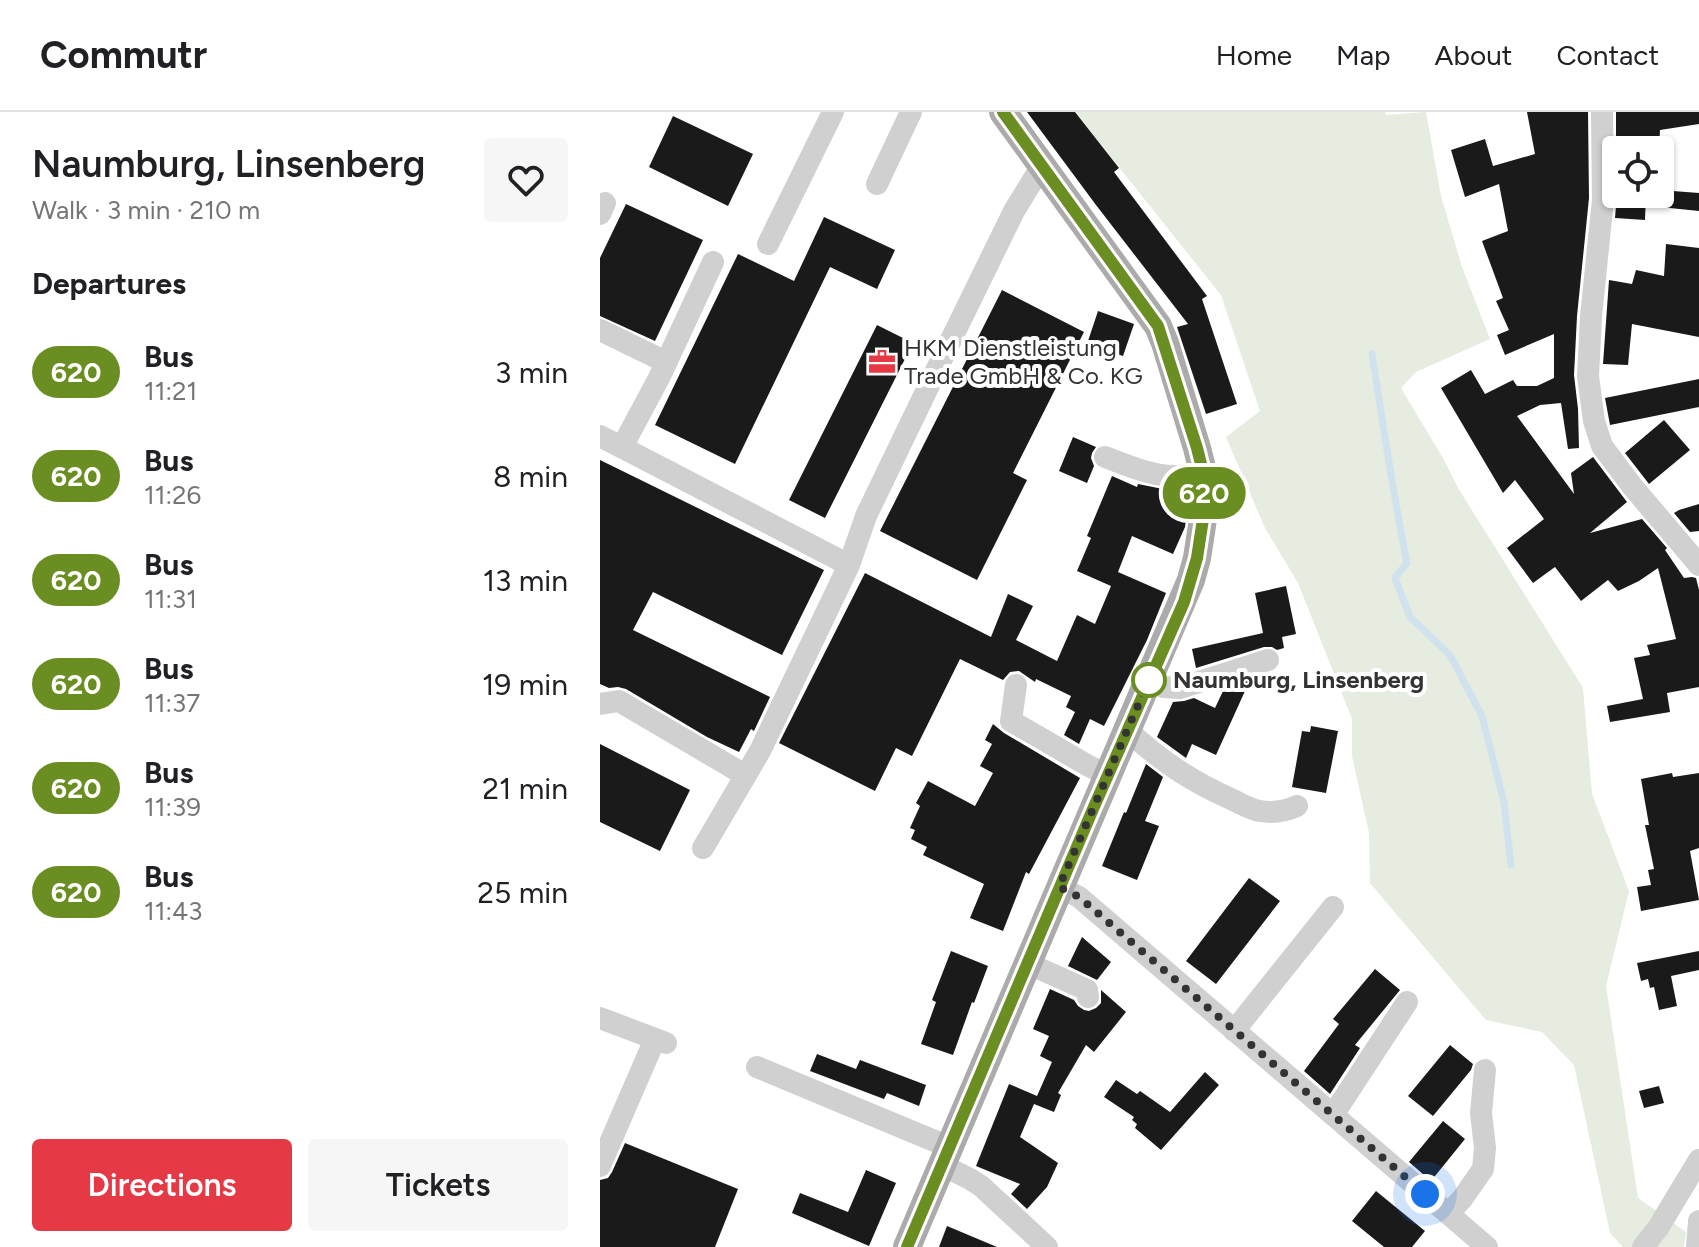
<!DOCTYPE html>
<meta charset="utf-8">
<style>
:root{--surface:#fff;--page:#f6f6f6;--text:#202124;--muted:#757577;--line:#e0e0e0;--accent:#e63946}
body{margin:0;font-family:Figtree,sans-serif;background:var(--page);color:var(--text);height:100vh;display:flex;flex-direction:column;font-size:30px;white-space:nowrap}
*{box-sizing:border-box;margin:0}
p{font-size:26px;color:var(--muted)}
.icon{flex:none;width:44px;height:44px;fill:none;stroke:currentColor;stroke-width:2;stroke-linecap:round;stroke-linejoin:round}
.map{position:relative;flex:1;overflow:hidden}
.panel{display:flex;flex-direction:column;background:var(--surface);width:600px}
.panel>*{flex:none}
.badge{padding:0 16px;border-radius:26px;font-size:28px;line-height:52px}
.controls{position:absolute;left:1002px;top:24px;display:grid;gap:16px}
.controls a{display:grid;place-items:center;width:72px;height:72px;border-radius:8px;background:var(--surface);box-shadow:0 2px 6px #0004;font-size:40px}
.you{position:absolute;width:40px;height:40px;margin:-20px;border:6px solid #fff;border-radius:50%;background:#1a73e8;box-shadow:0 0 0 12px #1a73e833}
.map>.badge{position:absolute;translate:-50% -50%;box-shadow:0 0 0 4px #fff}
h2{padding:0 32px;font-size:30px;line-height:72px}
.round{display:grid;place-items:center;flex:none;width:84px;height:84px;border-radius:8px;background:var(--page)}
.overview{display:flex;align-items:center;justify-content:space-between;height:136px;padding:0 32px}
h1{font-size:38px;font-weight:600;line-height:60px}
.button{display:flex;gap:16px;margin-top:auto;padding:16px 32px}
.button a{flex:1;height:92px;border-radius:8px;background:var(--accent);color:#fff;font-size:32px;font-weight:600;line-height:92px;text-align:center}
.button a+a{background:var(--page);color:var(--text)}
ul{padding:0;list-style:none}
li{display:flex;align-items:center;gap:24px;height:104px;padding:0 32px}
li div{flex:1}
li b{display:block;font-size:30px}
li em{font-style:normal}
li .badge{min-width:88px;font-weight:700;text-align:center}
header{display:flex;align-items:center;gap:48px;box-sizing:border-box;height:112px;padding:0 40px;background:var(--surface);border-bottom:2px solid var(--line)}
header strong{font-size:38px}
nav{display:flex;gap:44px;margin-inline-start:auto;font-size:28px}
main{display:flex;flex:1;min-height:0}
.map>svg:first-child{display:block}
.green{fill:#e6ecdf}
.lines{fill:none;stroke-linecap:round;stroke-linejoin:round}
.stream{stroke:#cfe2ee;stroke-width:7}
.building{fill:#1a1a1a}
.minor{stroke:#d0d0d0;stroke-width:22}
.major{stroke:#ababab;stroke-width:28}
.line-casing{stroke:#fff;stroke-width:18}
.line{stroke:#6b8e23;stroke-width:12}
.walk{stroke:#333;stroke-width:8;stroke-dasharray:0 14.4}
.stop-dot{fill:#fff;stroke:#6b8e23;stroke-width:4}
.labels{text-anchor:middle;stroke-width:8;stroke-linejoin:round;paint-order:stroke}
.poi-label{font-size:24px;fill:#333;stroke:#fff;text-anchor:start}
.stop-label{font-size:24px;font-weight:bold;fill:#333;stroke:#fff;text-anchor:start}
</style>
<header>
<strong>Commutr</strong>
<nav><a>Home</a><a>Map</a><a>About</a><a>Contact</a></nav>
</header>
<main>
<section class="panel">
<div class="overview"><div><h1>Naumburg, Linsenberg</h1><p>Walk · 3 min · 210 m</p></div><a class="round"><svg class="icon" aria-label="heart" viewBox="0 0 24 24"><path d="M12 20l-8-8c-3-5 5-10 8-4 3-6 11-1 8 4z"/></svg></a></div>
<h2>Departures</h2>
<ul>
<li><span class="badge" style="background:#6b8e23;color:#fff">620</span><div><b>Bus</b><p>11:21</p></div><em>3 min</em></li>
<li><span class="badge" style="background:#6b8e23;color:#fff">620</span><div><b>Bus</b><p>11:26</p></div><em>8 min</em></li>
<li><span class="badge" style="background:#6b8e23;color:#fff">620</span><div><b>Bus</b><p>11:31</p></div><em>13 min</em></li>
<li><span class="badge" style="background:#6b8e23;color:#fff">620</span><div><b>Bus</b><p>11:37</p></div><em>19 min</em></li>
<li><span class="badge" style="background:#6b8e23;color:#fff">620</span><div><b>Bus</b><p>11:39</p></div><em>21 min</em></li>
<li><span class="badge" style="background:#6b8e23;color:#fff">620</span><div><b>Bus</b><p>11:43</p></div><em>25 min</em></li>
</ul>
<div class="button"><a>Directions</a><a>Tickets</a></div>
</section>
<div class="map">
<svg width="1099" height="1135" viewBox="0 0 1099 1135">
<rect width="100%" height="100%" fill="#fff"/>
<path class="green" d="M 475,0 L 785,0 L 786,3 L 826,0 L 841,84 L 862,155 L 890,227 L 816,260 L 801,276 L 843,346 L 858,376 L 983,576 L 992,682 L 1029,779 L 1006,874 L 1038,1086 L 1086,1120 L 1084,1135 L 1023,1135 L 1010,1121 L 974,953 L 942,920 L 886,908 L 770,771 L 769,721 L 752,644 L 752,607 L 698,471 L 665,416 L 626,325 L 660,299 L 621,183 Z"/>
<g class="lines">
<path class="stream" d="M 772,242 C 783,312 793,382 807,451 L 795,466 L 810,505 L 850,543 L 882,604 L 904,690 L 911,753"/>
</g>
<path class="building" d="M 427,0 L 475,0 L 519,56 L 514,60 L 607,184 L 602,187 L 637,292 L 606,302 L 577,215 L 588,212 L 496,93 Z
M 927,0 L 988,0 L 989,86 L 977,204 L 974,263 L 978,297 L 979,336 L 968,337 L 961,291 L 940,293 L 917,304 L 974,382 L 971,361 L 993,345 L 1027,390 L 990,421 L 1042,407 L 1067,436 L 1065,438 L 1084,466 L 1092,465 L 1096,466 L 1099,478 L 1099,575 L 1067,581 L 1070,600 L 1010,610 L 1007,594 L 1043,587 L 1034,546 L 1050,543 L 1047,533 L 1076,527 L 1058,456 L 1039,469 L 1018,479 L 1008,468 L 981,489 L 955,455 L 933,471 L 907,436 L 944,407 L 915,368 L 903,381 L 841,276 L 871,258 L 885,282 L 913,268 L 917,274 L 937,274 L 954,266 L 954,222 L 905,243 L 897,223 L 909,218 L 896,189 L 903,186 L 882,129 L 908,119 L 899,72 L 865,85 L 851,38 L 885,27 L 893,54 L 935,42 Z
M 1016,0 L 1099,0 L 1099,12 L 1060,18 L 1059,38 L 1016,38 Z
M 73,4 L 153,42 L 128,94 L 49,55 Z
M 1060,78 L 1099,81 L 1099,99 L 1060,95 Z
M 1017,82 L 1046,82 L 1045,108 L 1015,106 Z
M 26,92 L 103,128 L 55,229 L 0,204 L 0,146 Z
M 224,105 L 295,138 L 277,177 L 230,155 L 135,352 L 55,313 L 138,142 L 194,169 Z
M 1066,132 L 1099,136 L 1099,225 L 1032,212 L 1028,253 L 1003,252 L 1009,168 L 1032,172 L 1036,158 L 1064,164 Z
M 402,178 L 484,220 L 413,361 L 427,368 L 377,468 L 280,419 Z
M 498,199 L 534,212 L 523,244 L 487,232 Z
M 277,213 L 313,231 L 225,406 L 189,388 Z
M 1099,267 L 1099,295 L 1010,313 L 1005,286 Z
M 1064,308 L 1090,338 L 1049,372 L 1025,341 Z
M 473,325 L 496,335 L 492,341 L 491,346 L 494,354 L 487,371 L 459,359 Z
M 0,348 L 224,458 L 182,543 L 53,480 L 33,518 L 170,585 L 154,619 L 151,617 L 139,640 L 107,625 L 26,577 L 18,575 L 9,576 L 0,572 Z
M 512,364 L 537,375 L 538,372 L 563,377 L 587,377 L 588,393 L 585,415 L 573,442 L 532,424 L 518,460 L 566,481 L 547,528 L 504,614 L 490,607 L 479,632 L 464,623 L 475,600 L 466,595 L 471,584 L 436,567 L 435,570 L 419,559 L 410,560 L 403,568 L 360,547 L 312,644 L 296,636 L 275,679 L 179,631 L 265,461 L 391,525 L 408,482 L 433,494 L 416,528 L 457,549 L 477,503 L 495,512 L 511,474 L 477,459 L 491,426 L 487,424 Z
M 1099,392 L 1099,419 L 1090,420 L 1074,401 L 1079,398 Z
M 686,474 L 696,522 L 682,525 L 684,536 L 677,538 L 672,535 L 664,535 L 596,556 L 592,537 L 663,521 L 655,481 Z
M 650,568 L 616,643 L 592,632 L 586,646 L 557,625 L 573,590 L 584,589 L 594,586 L 615,596 L 624,577 Z
M 393,612 L 404,621 L 480,666 L 429,762 L 426,760 L 403,819 L 370,806 L 384,772 L 323,743 L 327,735 L 311,727 L 315,718 L 310,716 L 320,694 L 316,691 L 328,669 L 375,694 L 393,661 L 380,654 L 392,632 L 385,628 Z
M 711,614 L 738,619 L 726,681 L 692,675 L 702,619 L 710,620 Z
M 0,632 L 90,678 L 60,739 L 0,710 Z
M 546,652 L 563,665 L 545,709 L 559,714 L 537,768 L 502,754 L 524,700 L 526,701 Z
M 1072,661 L 1073,665 L 1099,661 L 1099,736 L 1090,739 L 1099,788 L 1041,799 L 1037,775 L 1051,773 L 1048,758 L 1054,757 L 1045,713 L 1049,713 L 1041,667 Z
M 649,766 L 680,789 L 616,872 L 586,849 Z
M 482,825 L 511,850 L 497,868 L 468,854 Z
M 351,839 L 388,854 L 374,891 L 372,890 L 353,943 L 321,932 L 336,890 L 332,888 Z
M 1099,839 L 1099,858 L 1071,864 L 1077,894 L 1059,898 L 1054,875 L 1050,876 L 1048,867 L 1041,869 L 1037,851 Z
M 775,857 L 800,878 L 755,933 L 760,936 L 730,982 L 704,959 L 739,912 L 733,907 Z
M 450,877 L 474,888 L 478,894 L 484,898 L 489,899 L 496,896 L 501,891 L 501,878 L 526,900 L 494,940 L 486,933 L 458,981 L 461,983 L 454,1000 L 434,992 L 420,1025 L 458,1051 L 447,1075 L 427,1097 L 411,1082 L 420,1072 L 376,1054 L 409,972 L 437,984 L 452,950 L 440,944 L 449,924 L 433,917 Z
M 850,933 L 873,952 L 871,958 L 833,1004 L 808,984 Z
M 217,942 L 256,957 L 260,948 L 326,973 L 319,994 L 287,981 L 284,987 L 210,959 Z
M 605,960 L 619,973 L 561,1038 L 535,1016 L 537,1012 L 532,1008 L 534,1005 L 504,985 L 516,968 L 537,982 L 540,979 L 570,1000 Z
M 1059,974 L 1064,991 L 1044,996 L 1039,979 Z
M 843,1009 L 865,1027 L 831,1069 L 809,1050 Z
M 25,1031 L 138,1077 L 115,1135 L 0,1135 L 0,1068 L 8,1066 L 12,1060 Z
M 266,1058 L 296,1071 L 269,1134 L 192,1101 L 200,1081 L 248,1100 Z
M 776,1079 L 825,1119 L 812,1135 L 784,1135 L 752,1109 Z
M 347,1114 L 397,1135 L 339,1135 Z"/>
<g class="lines">
<path class="minor" d="M 1002,0 L 1003,87 L 991,205 L 988,264 L 994,309 L 1002,334 L 1032,374 L 1099,453
M 277,72 L 311,0
M 0,102 L 5,91
M 168,132 L 233,0
M 0,218 L 66,250
M 0,324 L 249,453
M 22,335 L 59,266 L 113,150
M 505,345 C 540,358 566,371 603,360
M 549,568 L 563,575 L 580,576 L 668,548
M 416,573 L 411,609 L 487,653 L 507,663
M 0,592 L 19,589 L 145,663
M 527,618 C 561,649 589,668 631,687 C 640,691 651,698 660,699 C 672,701 686,699 697,694
M 103,736 L 160,639 L 249,453 L 266,404 L 346,238 L 414,99 L 441,55
M 459,775 L 479,785 L 887,1135
M 427,851 L 487,878 L 488,885
M 0,906 L 66,931
M 634,919 L 733,795
M 157,955 L 349,1035
M 733,1003 L 807,890
M 342,1053 L 370,1067 L 381,1074 L 447,1135
M 0,1054 L 55,927
M 848,1102 L 862,1087 L 883,1057 L 885,1036 L 881,1001 L 885,958
M 1043,1135 L 1058,1116 L 1099,1048
M 1097,1135 L 1099,1109"/>
<path class="major" d="M 307,1135 L 591,468 L 597,446 L 605,394 L 603,360 L 597,336 L 565,231 L 558,214 L 403,0"/>
</g>
<g class="lines">
<g class="line-casing">
<path id="line" d="M 307,1135 L 493,697 L 584,490 L 597,446 L 605,394 L 603,360 L 597,336 L 558,214 L 403,0"/>
</g>
<use href="#line" class="line"/>
<path class="walk" d="M 549,568 L 459,775 L 479,785 L 825,1082"/>
</g>
<defs>
<g id="office-bare" transform="scale(2.16)"><path d="M-6-3h4V-5.5h4V-3h4V5H-6ZM-1-4.5V-3h2v-1.5ZM-6 0V1H6V0Z" fill="#e63946" stroke="#fff" stroke-width="2.5" paint-order="stroke"/></g>
</defs>
<g fill-rule="evenodd">
<use href="#office-bare" x="282" y="250"/>
</g>
<circle class="stop-dot" cx="549" cy="568" r="16"/>
<g class="labels">
<g class="poi-label">
<text x="304" y="244">HKM Dienstleistung<tspan x="304" dy="28">Trade GmbH &amp; Co. KG</tspan></text>
</g>
<g class="stop-label">
<text x="573" y="576">Naumburg, Linsenberg</text>
</g>
</g>
</svg>
<div class="controls">
<a><svg class="icon" aria-label="locate" viewBox="0 0 24 24"><circle cx="12" cy="12" r="6"/><path d="M12 2v4M12 18v4M2 12h4M18 12h4"/></svg></a>
</div>
<div class="you" style="left:825px;top:1082px"></div>
<b class="badge" style="left:604px;top:381px;background:#6b8e23;color:#fff">620</b>
</div>
</main>
